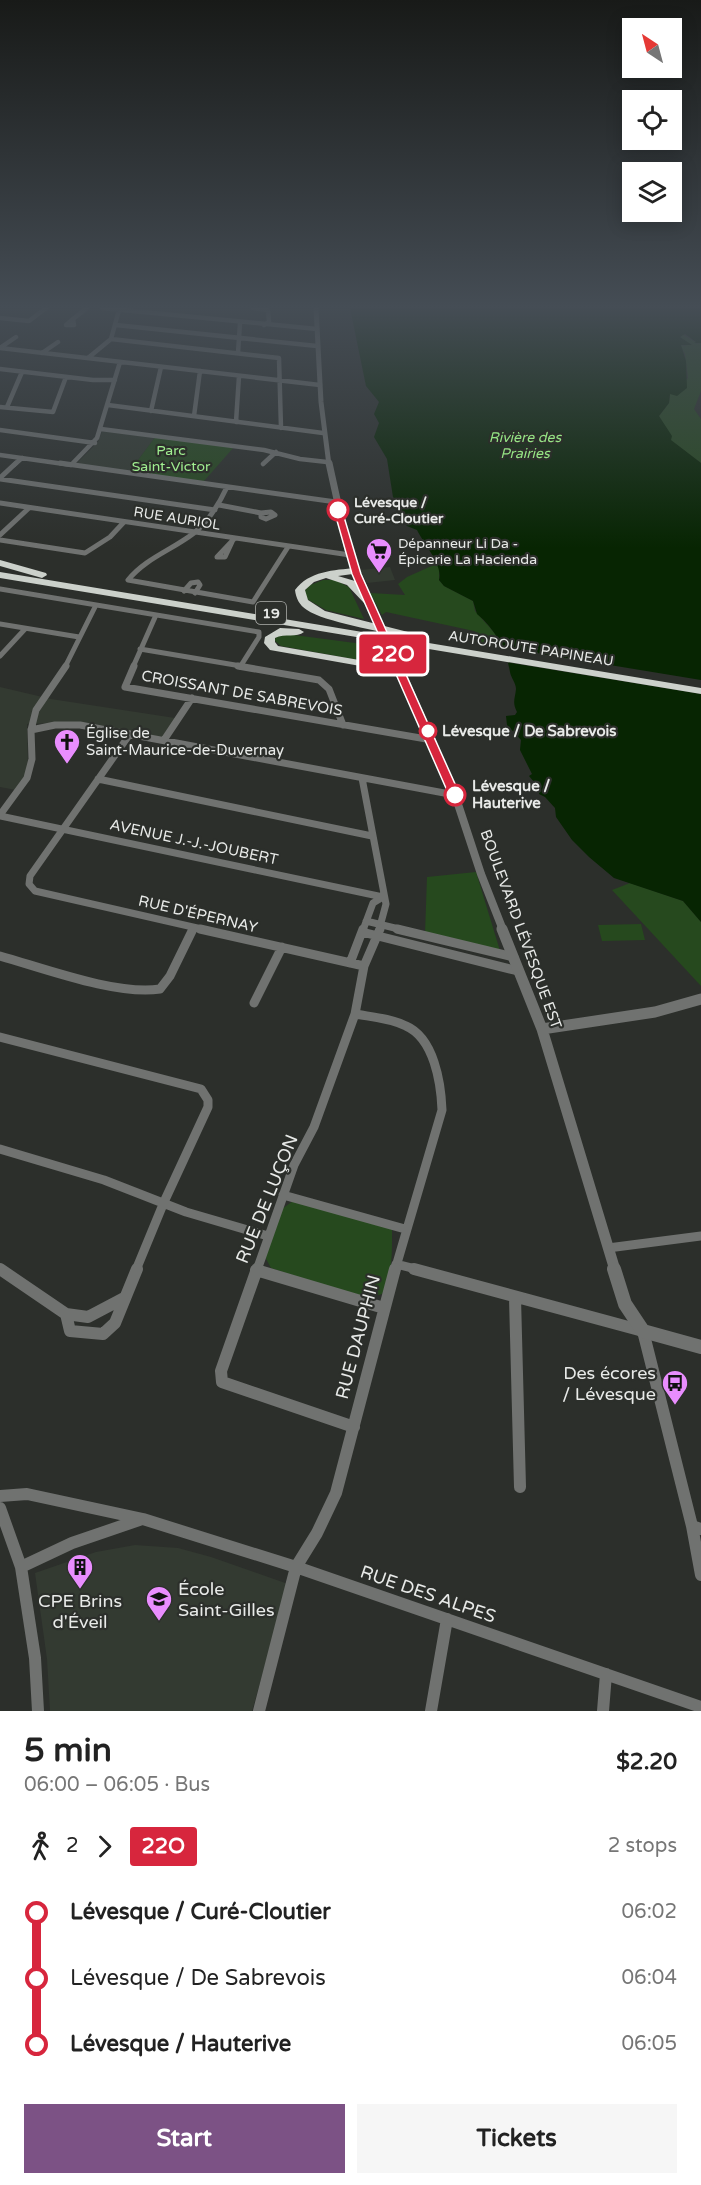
<!DOCTYPE html>
<meta charset="utf-8">
<style>
:root{--surface:#fff;--page:#f6f6f6;--text:#222;--muted:#767676;--accent:#7c5285}
body{margin:0;font-family:"Varela Round",sans-serif;background:var(--page);color:var(--text);height:100vh;display:flex;flex-direction:column;font-size:22px;white-space:nowrap}
*{box-sizing:border-box;margin:0}
p{font-size:20px;color:var(--muted)}
.icon{flex:none;width:33px;height:33px;fill:none;stroke:currentColor;stroke-width:2;stroke-linecap:round;stroke-linejoin:round}
.map{position:relative;height:1711px;overflow:hidden}
.sheet{display:flex;flex-direction:column;background:var(--surface);flex:1}
.sheet>*{flex:none}
.badge{padding:0 12px;border-radius:4px;font-size:21px;line-height:39px}
.needle{width:39px;rotate:324deg}
.buttons{position:absolute;left:622px;top:18px;display:grid;gap:12px}
.buttons a{display:grid;place-items:center;width:60px;height:60px;border-radius:0px;background:var(--surface);box-shadow:0 3px 15px #0003;font-size:30px}
.map>.badge{position:absolute;translate:-50% -50%;box-shadow:0 0 0 3px #fff}
.legs{display:flex;align-items:center;gap:9px;height:66px;padding:0 24px;font-size:20px}
.legs p{margin-inline-start:auto}
.summary{display:flex;align-items:center;justify-content:space-between;height:102px;padding:0 24px}
h1{font-size:33px;font-weight:800;line-height:45px}
.cta{display:flex;gap:12px;margin-top:auto;padding:12px 24px}
.cta a{flex:1;height:69px;border-radius:0px;background:var(--accent);color:#fff;font-size:24px;font-weight:800;line-height:69px;text-align:center}
.cta a+a{background:var(--page);color:var(--text)}
ul{padding:0 24px;list-style:none}
li{display:flex;align-items:center;gap:21px;height:66px;font-size:22px}
li i{display:grid;place-items:center;width:9px;height:100%;margin:0 8px;background:currentColor}
li i::after{content:'';width:15px;height:15px;margin:-8px;border:4px solid;border-radius:50%;background:var(--surface)}
li p{margin-inline-start:auto}
li:first-child i{background:linear-gradient(#0000 50%,currentColor 0)}
li:last-child i{background:linear-gradient(currentColor 50%,#0000 0)}
.map>svg:first-child{display:block}
.built{fill:#333a31}
.green{fill:#26491e}
.water{fill:#072502}
.pier{fill:#2c2f2b}
.lines{fill:none;stroke-linecap:round;stroke-linejoin:round}
.minor-far4{stroke:#707270;stroke-width:4.5}
.minor-far3{stroke:#707270;stroke-width:5}
.minor-far2{stroke:#707270;stroke-width:7}
.minor-far1{stroke:#707270;stroke-width:9}
.minor{stroke:#707270;stroke-width:12}
.tertiary-far4{stroke:#707270;stroke-width:5}
.tertiary-far3{stroke:#707270;stroke-width:7}
.tertiary-far2{stroke:#707270;stroke-width:8}
.tertiary-far1{stroke:#707270;stroke-width:11}
.tertiary{stroke:#707270;stroke-width:14}
.motorway{fill:#ccd1cb;fill-rule:evenodd}
.tertiary-bridge{stroke:#707270;stroke-width:7}
.line-1{fill:#d7263d;stroke:#fff;stroke-width:1.5}
.stop-1-dot{fill:#fff;stroke:#d7263d;stroke-width:3}
.labels{text-anchor:middle;stroke-width:4.5;stroke-linejoin:round;paint-order:stroke}
.far-water-label{font-size:14px;font-style:italic;fill:#96e485;stroke:#2c2f2b}
.far-park-label{font-size:14px;fill:#a0ef90;stroke:#2c2f2b}
.far-stop-label{font-size:14px;font-weight:bold;fill:#e8eae8;stroke:#2c2f2b;text-anchor:start}
.far-street-label{font-size:14px;fill:#e8eae8;stroke:#2c2f2b}
.far-poi-label{font-size:14px;fill:#e8eae8;stroke:#2c2f2b;text-anchor:start}
.shield{fill:#2c2f2b;stroke:#b0b2af;stroke-width:1.5}
.shield-label{font-size:14px;font-weight:bold;fill:#e8eae8}
.street-label{font-size:15px;fill:#e8eae8;stroke:#2c2f2b}
.stop-label{font-size:15px;font-weight:bold;fill:#e8eae8;stroke:#2c2f2b;text-anchor:start}
.poi-label{font-size:15px;fill:#e8eae8;stroke:#2c2f2b;text-anchor:start}
.near-street-label{font-size:18px;fill:#e8eae8;stroke:#2c2f2b}
.near-poi-label{font-size:18px;fill:#e8eae8;stroke:#2c2f2b;text-anchor:end}
</style>
<div class="map">
<svg width="701" height="1711" viewBox="0 0 701 1711">
<rect width="100%" height="100%" fill="#2c2f2b"/>
<path class="built" d="M 103,429 L 156,436 L 129,472 L 75,465 L 98,442 Z
M 390,567 L 395,580 L 367,583 L 360,570 Z
M 0,687 L 51,699 L 175,718 L 162,737 L 84,722 L 27,724 L 28,766 L 25,776 L 16,790 L 0,787 Z
M 135,1545 L 178,1548 L 211,1557 L 288,1584 L 252,1711 L 50,1711 L 47,1659 L 35,1573 L 96,1552 Z"/>
<path class="green" d="M 682,334 L 697,343 L 695,344 L 701,343 L 701,391 L 694,409 L 701,419 L 701,463 L 670,440 L 659,416 L 669,403 L 670,394 L 674,394 L 688,378 L 685,354 L 680,345 L 686,346 L 680,338 Z
M 156,436 L 234,447 L 204,481 L 129,472 Z
M 436,564 L 439,567 L 439,580 L 444,586 L 473,601 L 475,611 L 499,638 L 503,647 L 479,642 L 482,635 L 474,631 L 386,612 L 382,615 L 370,593 L 405,595 L 398,584 L 407,577 Z
M 323,580 L 335,580 L 349,587 L 364,619 L 326,610 L 307,599 L 304,592 L 308,586 Z
M 278,635 L 294,635 L 378,646 L 381,654 L 377,660 L 370,662 L 281,646 L 274,640 Z
M 476,872 L 501,954 L 425,934 L 427,877 Z
M 630,883 L 683,901 L 701,922 L 701,986 L 612,890 Z
M 641,924 L 645,940 L 602,941 L 598,925 Z
M 293,1201 L 392,1229 C 392,1252 393,1273 382,1294 L 364,1299 L 271,1268 L 263,1253 L 282,1209 Z"/>
<path class="water" d="M 350,308 L 701,308 L 701,343 L 694,343 L 696,342 L 685,334 L 680,337 L 692,345 L 681,345 L 686,361 L 687,388 L 677,396 L 670,394 L 669,403 L 659,416 L 672,436 L 671,440 L 701,463 L 701,922 L 683,901 L 614,878 L 589,857 L 572,840 L 556,817 L 555,808 L 545,797 L 539,794 L 540,789 L 529,776 L 532,774 L 520,750 L 521,740 L 507,725 L 506,716 L 515,715 L 517,712 C 512,702 515,699 516,689 C 516,683 511,678 510,672 C 506,649 495,629 477,614 L 473,601 L 444,586 L 439,580 C 443,565 425,546 417,530 L 407,526 L 398,512 L 400,510 L 394,507 L 396,500 L 393,497 L 387,459 L 374,437 L 379,423 L 374,414 L 379,402 L 366,386 Z"/>
<path class="pier" d="M 500,647 L 701,680 L 701,694 L 505,662 Z"/>
<g class="lines">
<path class="minor-far4" d="M 102,308 L 317,329
M 253,308 L 268,310 L 269,322 L 264,325
M 0,318 L 29,321 L 46,308
M 73,319 L 74,325 L 66,325 Z
M 73,319 L 87,308
M 116,325 L 317,346
M 111,339 L 279,358 L 281,428
M 0,348 L 320,385
M 0,348 L 16,337
M 42,353 L 58,342
M 238,353 L 240,323
M 88,358 L 111,339 L 119,310
M 0,369 L 93,380 L 115,380
M 108,405 L 323,433
M 0,407 L 53,412 L 66,377
M 7,407 L 22,372
M 151,411 L 161,367
M 194,416 L 200,371
M 236,422 L 239,376
M 101,429 L 264,450 L 300,459 L 327,462
M 0,430 L 95,443
M 0,455 L 71,465
M 263,464 L 276,452
M 14,465 L 22,458
M 71,465 L 97,438 L 120,362"/>
<path class="minor-far3" d="M 60,463 L 336,502
M 0,478 L 16,463
M 0,479 L 215,510
M 227,487 C 219,504 209,521 194,533 C 172,550 146,558 128,580 L 253,602 L 288,547
M 0,503 L 350,555
M 219,505 L 261,513
M 271,512 L 275,515 L 266,519 L 261,517 L 261,513 Z
M 0,535 L 29,508
M 0,540 L 85,553 L 110,537 L 124,522
M 232,542 L 225,557 L 217,557 L 234,539
M 0,589 L 259,632 L 259,637 L 240,667
M 184,591 L 191,583 L 198,582 L 200,585 L 195,593
M 0,624 L 79,637
M 140,649 L 247,667
M 0,656 L 25,629
M 65,667 L 96,605
M 133,667 L 156,615"/>
<path class="minor-far2" d="M 134,666 L 125,687 L 432,740
M 238,666 L 319,680 L 329,689 L 343,725
M 31,730 L 55,725 L 80,725 L 455,795
M 130,734 L 30,876 L 29,884 L 35,891 L 206,930
M 164,740 L 192,698
M 362,778 L 386,904 L 379,930
M 98,779 L 372,836
M 0,815 L 27,778 L 32,759 L 31,730 L 36,710 L 66,666
M 0,816 L 383,897
M 366,921 L 403,930
M 193,930 L 194,927
M 363,930 L 373,903 L 383,897"/>
<path class="minor-far1" d="M 200,929 L 364,966
M 397,929 L 514,957
M 362,932 L 518,971
M 0,956 C 43,968 118,996 160,989 L 170,976 L 193,929
M 350,963 L 363,929
M 254,1003 L 282,947
M 355,1014 C 372,1017 390,1018 406,1026 C 434,1038 441,1083 442,1110 L 395,1270
M 0,1037 L 201,1089 L 208,1100 L 208,1107 L 164,1202 L 136,1270
M 0,1149 L 104,1180 L 186,1212 L 268,1236
M 283,1195 L 405,1229
M 608,1248 L 701,1236
M 396,1264 L 420,1270
M 0,1269 L 2,1270
M 257,1270 L 294,1165 L 314,1127 L 355,1014 L 364,966 L 380,929"/>
<path class="minor" d="M 0,1269 L 66,1314 L 88,1317 L 124,1298
M 257,1269 L 221,1371 L 222,1382 L 354,1427
M 414,1269 L 643,1331 L 692,1526 L 701,1575
M 256,1270 L 384,1308
M 515,1298 L 520,1487
M 66,1314 L 70,1331 L 103,1334 L 115,1323 L 137,1269
M 0,1496 L 27,1494 L 143,1519 L 296,1567 L 701,1707
M 0,1508 L 21,1567 L 35,1658 L 38,1711
M 692,1526 L 701,1529
M 21,1567 L 72,1543 L 142,1519
M 259,1711 L 296,1567 L 317,1533 L 336,1493 L 395,1269
M 431,1711 L 447,1619
M 603,1711 L 606,1674"/>
<path class="tertiary-far4" d="M 316,308 L 321,402 L 329,465"/>
<path class="tertiary-far3" d="M 329,463 L 349,554 L 375,614
M 394,655 L 399,667"/>
<path class="tertiary-far2" d="M 399,666 L 455,795 L 481,874 L 503,930"/>
<path class="tertiary-far1" d="M 502,929 L 542,1029 L 615,1270
M 542,1029 L 655,1012 L 701,999"/>
<path class="tertiary" d="M 614,1269 L 625,1304 L 643,1331 L 701,1347"/>
<path class="motorway" d="M 0,560 L 46,573 L 47,575 L 42,578 L 0,566 Z
M 356,568 L 360,569 L 360,573 L 338,576 L 355,581 L 373,600 L 373,604 L 365,604 L 347,585 L 326,578 L 314,582 L 305,590 L 308,600 L 325,611 L 408,632 L 408,636 L 404,637 C 381,631 324,622 307,610 C 299,605 296,598 295,590 C 309,571 334,570 356,568 Z
M 0,572 L 701,688 L 701,694 L 0,578 Z
M 280,628 L 299,629 L 304,632 C 297,638 285,633 275,638 L 275,642 L 278,646 L 400,667 L 406,670 L 400,673 L 270,650 L 264,643 L 265,637 Z"/>
<path class="tertiary-bridge" d="M 375,614 L 394,655"/>
</g>
<linearGradient id="sky" x2="0" y2="1"><stop stop-color="#181a18"/><stop offset="0.56" stop-color="#454d55"/><stop offset="1" stop-color="#454d55" stop-opacity="0"/></linearGradient>
<rect width="701" height="548" fill="url(#sky)"/>
<path class="line-1" d="M 338,508 L 342,510 L 361,574 L 460,795 L 459,797 L 455,798 L 449,795 L 352,574 L 334,510 Z"/>
<defs>
<g id="supermarket-pin" transform="scale(1.35)"><path d="M0 17L-7.5 6A9.5 9.5 0 1 1 7.5 6Z" fill="#e98dfe" stroke="#2c2f2b"/><path d="M-6-5.5h2.5l.6 2H6L4.5 2H-2.5L-4.4-4H-6ZM-1.5 3.2a1.3 1.3 0 1 0 .1 0ZM3 3.2a1.3 1.3 0 1 0 .1 0Z" fill="#111"/></g>
<g id="church-pin" transform="scale(1.35)"><path d="M0 17L-7.5 6A9.5 9.5 0 1 1 7.5 6Z" fill="#e98dfe" stroke="#2c2f2b"/><path d="M-1.2-6h2.4v3.5h3.3v2.4h-3.3V6h-2.4V-.1h-3.3v-2.4h3.3Z" fill="#111"/></g>
<g id="bus-pin" transform="scale(1.35)"><path d="M0 17L-7.5 6A9.5 9.5 0 1 1 7.5 6Z" fill="#e98dfe" stroke="#2c2f2b"/><path d="M-5-6H5V4H4V6H2V4H-2V6H-4V4H-5ZM-3.5-4V0h7V-4ZM-3.5 1.2v1.5H-2V1.2ZM2 1.2v1.5H3.5V1.2Z" fill="#111"/></g>
<g id="building-pin" transform="scale(1.35)"><path d="M0 17L-7.5 6A9.5 9.5 0 1 1 7.5 6Z" fill="#e98dfe" stroke="#2c2f2b"/><path d="M-4-6H4V6H1V3H-1V6H-4ZM-2.5-4.3h1.7v1.8h-1.7ZM.8-4.3h1.7v1.8H.8ZM-2.5-1h1.7V.8h-1.7ZM.8-1h1.7V.8H.8Z" fill="#111"/></g>
<g id="school-pin" transform="scale(1.35)"><path d="M0 17L-7.5 6A9.5 9.5 0 1 1 7.5 6Z" fill="#e98dfe" stroke="#2c2f2b"/><path d="M0-5L7-2L0 1L-7-2ZM-4 1L0 2.5L4 1V4Q0 6-4 4Z" fill="#111"/></g>
</defs>
<g fill-rule="evenodd">
<use href="#supermarket-pin" x="379" y="551"/>
<use href="#church-pin" x="67" y="742"/>
<use href="#bus-pin" x="675" y="1383"/>
<use href="#building-pin" x="80" y="1567"/>
<use href="#school-pin" x="159" y="1599"/>
</g>
<g class="stop-1-dot">
<circle cx="338" cy="510" r="10"/>
<circle cx="428" cy="731" r="8"/>
<circle cx="455" cy="795" r="10"/>
</g>
<g class="labels">
<g class="far-water-label">
<text x="525" y="442">Rivière des<tspan x="525" dy="16">Prairies</tspan></text>
</g>
<g class="far-park-label">
<text x="171" y="455">Parc<tspan x="171" dy="16">Saint-Victor</tspan></text>
</g>
<g class="far-stop-label">
<text x="354" y="507">Lévesque /<tspan x="354" dy="16">Curé-Cloutier</tspan></text>
</g>
<g class="far-street-label">
<text transform="translate(177 518) rotate(9)" y="5">RUE AURIOL</text>
<text transform="translate(531 648) rotate(9)" y="5">AUTOROUTE PAPINEAU</text>
</g>
<g class="far-poi-label">
<text x="398" y="548">Dépanneur Li Da -<tspan x="398" dy="16">Épicerie La Hacienda</tspan></text>
</g>
<rect class="shield" x="256" y="602" width="30" height="22" rx="4.5"/>
<g class="shield-label">
<text x="271" y="618">19</text>
</g>
<g class="street-label">
<text transform="translate(242 693) rotate(10)" y="5">CROISSANT DE SABREVOIS</text>
<text transform="translate(194 842) rotate(12)" y="5">AVENUE J.-J.-JOUBERT</text>
<text transform="translate(198 914) rotate(13)" y="5">RUE D'ÉPERNAY</text>
<text transform="translate(521 929) rotate(70)" y="5">BOULEVARD LÉVESQUE EST</text>
</g>
<g class="stop-label">
<text x="442" y="736">Lévesque / De Sabrevois</text>
<text x="472" y="791">Lévesque /<tspan x="472" dy="17">Hauterive</tspan></text>
</g>
<g class="poi-label">
<text x="86" y="738">Église de<tspan x="86" dy="17">Saint-Maurice-de-Duvernay</tspan></text>
</g>
<g class="near-street-label">
<text transform="translate(267 1199) rotate(-68)" y="6">RUE DE LUÇON</text>
<text transform="translate(358 1337) rotate(-75)" y="6">RUE DAUPHIN</text>
<text transform="translate(428 1594) rotate(19)" y="6">RUE DES ALPES</text>
</g>
<g class="near-poi-label">
<text x="656" y="1379">Des écores<tspan x="656" dy="21">/ Lévesque</tspan></text>
<text x="178" y="1595" text-anchor="start">École<tspan x="178" dy="21">Saint-Gilles</tspan></text>
<text x="80" y="1607" text-anchor="middle">CPE Brins<tspan x="80" dy="21">d'Éveil</tspan></text>
</g>
</g>
</svg>
<div class="buttons">
<a><svg class="needle" viewBox="-14 -14 28 28"><path d="M0-13l5 13h-10z" fill="#e53935"/><path d="M0 13l5-13h-10z" fill="#767676"/></svg></a>
<a><svg class="icon" aria-label="locate" viewBox="0 0 24 24"><circle cx="12" cy="12" r="6"/><path d="M12 2v4M12 18v4M2 12h4M18 12h4"/></svg></a>
<a><svg class="icon" aria-label="layers" viewBox="0 0 24 24"><path d="M12 4l9 5-9 5-9-5zM3 14l9 5 9-5"/></svg></a>
</div>
<b class="badge" style="left:393px;top:654px;background:#d7263d;color:#fff">22O</b>
</div>
<section class="sheet">
<div class="summary"><div><h1>5 min</h1><p>06:00 – 06:05 · Bus</p></div><b>$2.20</b></div>
<div class="legs"><svg class="icon" aria-label="walk" viewBox="0 0 24 24"><circle cx="13" cy="4" r="2"/><path d="M13 8l-2 6 4 7M11 14l-3 7M7 12l3-4h3l4 4"/></svg>2<svg class="icon" aria-label="forward" viewBox="0 0 24 24"><path d="M9 5l7 7-7 7"/></svg><b class="badge" style="background:#d7263d;color:#fff">22O</b><p>2 stops</p></div>
<ul>
<li><i style="color:#d7263d"></i><b>Lévesque / Curé-Cloutier</b><p>06:02</p></li>
<li><i style="color:#d7263d"></i><span>Lévesque / De Sabrevois</span><p>06:04</p></li>
<li><i style="color:#d7263d"></i><b>Lévesque / Hauterive</b><p>06:05</p></li>
</ul>
<div class="cta"><a>Start</a><a>Tickets</a></div>
</section>
